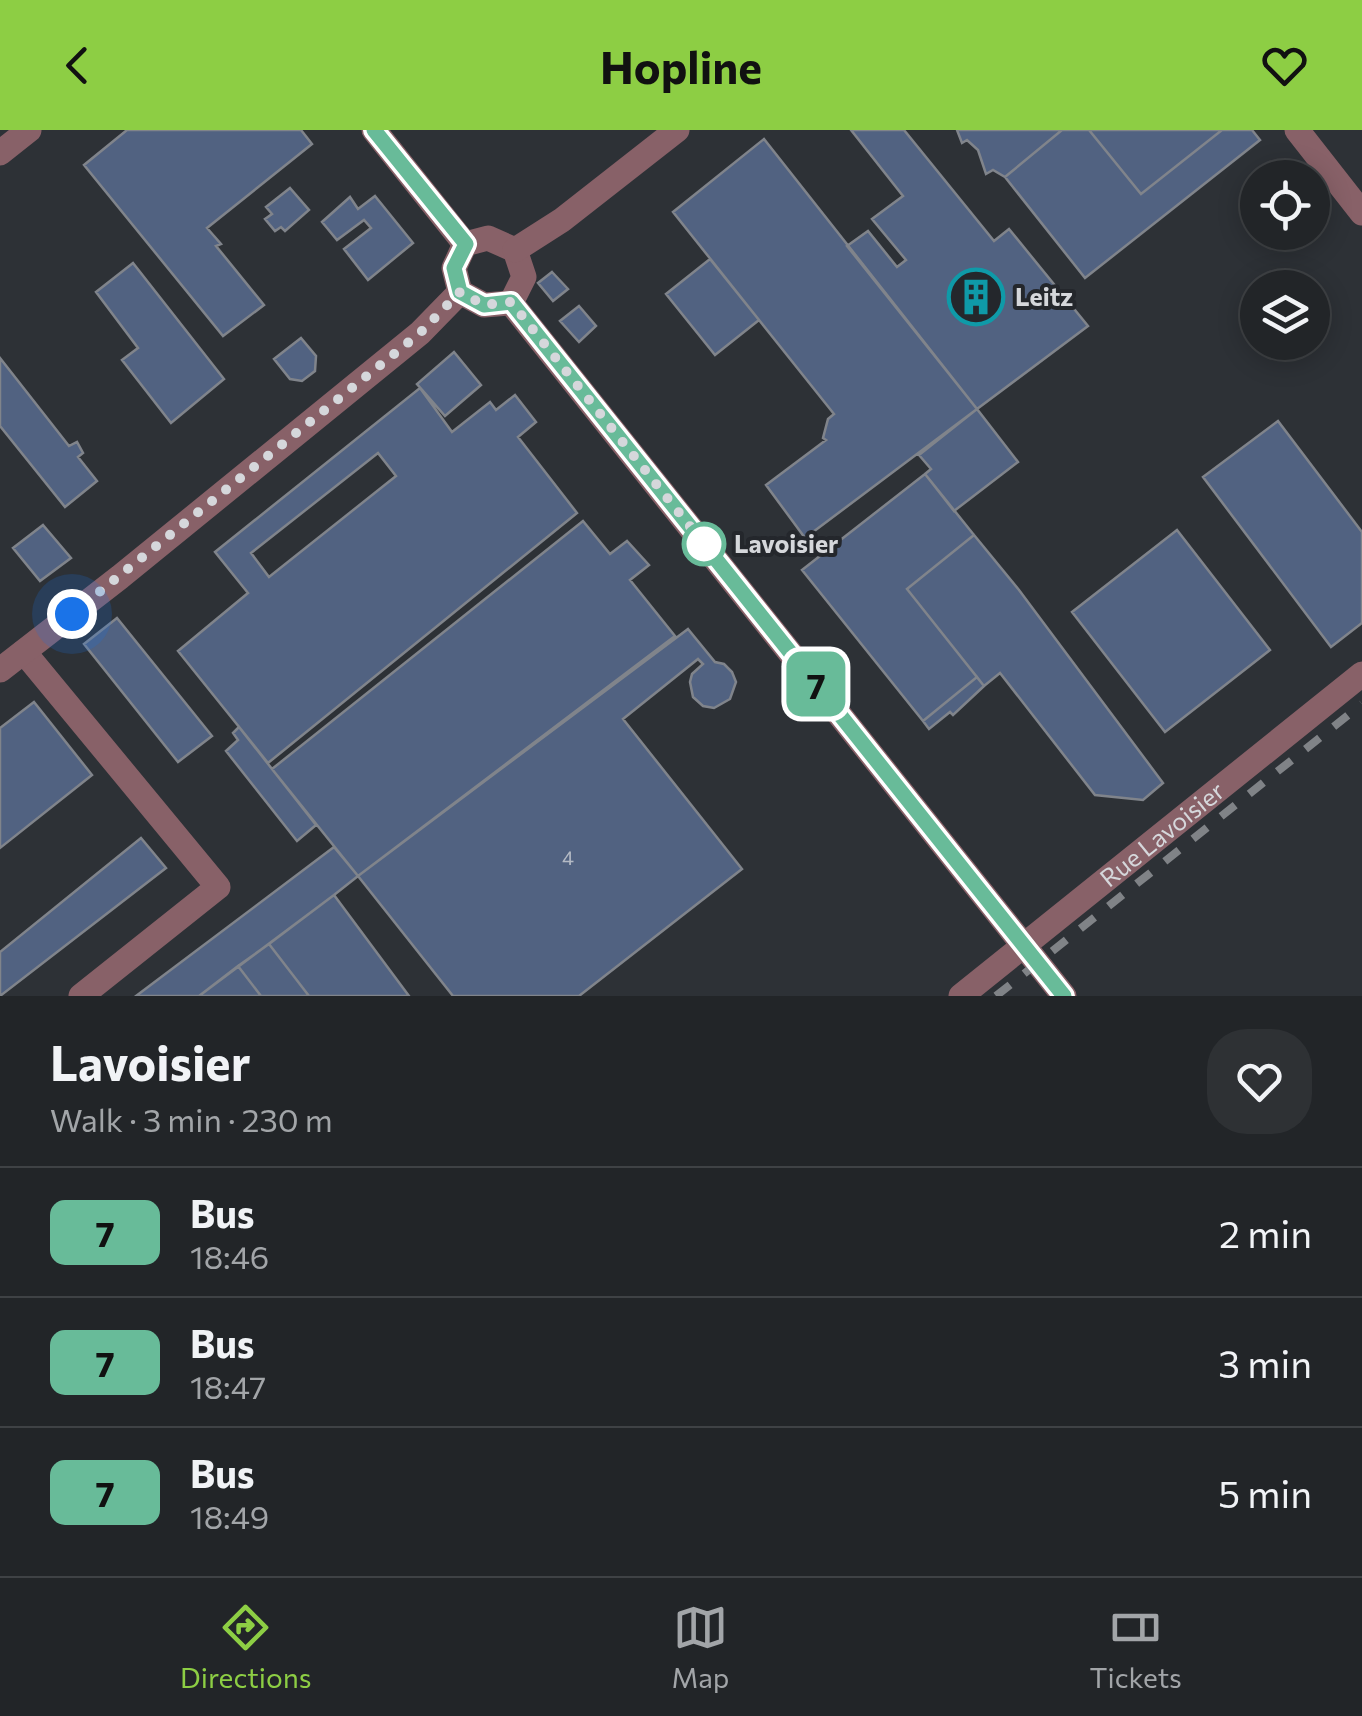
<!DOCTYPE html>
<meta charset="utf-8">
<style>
:root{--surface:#222528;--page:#2e3134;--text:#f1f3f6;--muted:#a2a5a8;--line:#3f4245;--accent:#8dce44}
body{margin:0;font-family:Commissioner,sans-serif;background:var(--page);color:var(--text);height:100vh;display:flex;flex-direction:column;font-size:38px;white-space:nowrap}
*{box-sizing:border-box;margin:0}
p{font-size:32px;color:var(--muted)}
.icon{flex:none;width:55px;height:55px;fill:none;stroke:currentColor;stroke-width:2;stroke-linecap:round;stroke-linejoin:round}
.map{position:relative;height:866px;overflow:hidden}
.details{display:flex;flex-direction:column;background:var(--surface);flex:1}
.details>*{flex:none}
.badge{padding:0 20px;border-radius:15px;font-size:35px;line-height:65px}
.tools{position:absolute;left:1240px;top:30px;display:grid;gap:20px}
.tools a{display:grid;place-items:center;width:90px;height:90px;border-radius:50%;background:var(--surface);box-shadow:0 5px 25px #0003,0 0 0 2px var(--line);font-size:50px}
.you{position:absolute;width:50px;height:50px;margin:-25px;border:8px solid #fff;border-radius:50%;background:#1a73e8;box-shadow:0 0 0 15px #1a73e833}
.map>.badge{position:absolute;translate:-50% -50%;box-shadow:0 0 0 5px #fff}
.round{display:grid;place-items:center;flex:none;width:105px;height:105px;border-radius:40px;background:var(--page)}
.headline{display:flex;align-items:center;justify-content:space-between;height:170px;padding:0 50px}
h1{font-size:48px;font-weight:700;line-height:75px}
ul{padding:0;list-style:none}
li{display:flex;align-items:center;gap:30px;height:130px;padding:0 50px;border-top:2px solid var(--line)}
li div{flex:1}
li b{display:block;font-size:38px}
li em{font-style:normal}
li .badge{min-width:110px;font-weight:700;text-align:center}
header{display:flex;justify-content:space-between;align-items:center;height:130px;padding:0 50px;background:var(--accent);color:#111;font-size:45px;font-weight:700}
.dock{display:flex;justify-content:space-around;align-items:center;height:140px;border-top:2px solid var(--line);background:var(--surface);font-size:28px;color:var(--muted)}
.dock a{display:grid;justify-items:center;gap:5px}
.dock .active{color:var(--accent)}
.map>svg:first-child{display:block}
.building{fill:#516281;stroke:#80848b;stroke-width:2.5;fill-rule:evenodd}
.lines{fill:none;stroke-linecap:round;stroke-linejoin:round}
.minor{stroke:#886168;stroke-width:25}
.rail{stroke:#808387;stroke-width:8;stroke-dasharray:18 18;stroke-linecap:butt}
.line-casing{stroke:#fff;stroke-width:22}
.line{stroke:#68bb99;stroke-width:15}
.walk{stroke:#d5d7db;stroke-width:10;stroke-dasharray:0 18}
.stop-dot{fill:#fff;stroke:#68bb99;stroke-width:5}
.labels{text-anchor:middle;stroke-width:8;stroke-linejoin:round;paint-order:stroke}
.number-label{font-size:20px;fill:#b4bac4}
.poi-label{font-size:25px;font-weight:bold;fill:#d5d7db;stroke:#24272c;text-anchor:start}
.stop-label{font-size:25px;font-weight:bold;fill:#d5d7db;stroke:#24272c;text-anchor:start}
.street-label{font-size:25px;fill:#d5d7db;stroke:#24272c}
</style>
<header><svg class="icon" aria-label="back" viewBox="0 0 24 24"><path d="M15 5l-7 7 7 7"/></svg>Hopline<svg class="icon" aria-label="heart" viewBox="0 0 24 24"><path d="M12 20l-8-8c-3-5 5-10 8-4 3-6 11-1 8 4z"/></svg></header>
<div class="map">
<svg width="1362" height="866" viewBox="0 0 1362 866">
<rect width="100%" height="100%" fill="#2d3136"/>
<path class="building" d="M 127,0 L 301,0 L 312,14 L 207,98 L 221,114 L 216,116 L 264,175 L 223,206 L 84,35 Z
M 851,0 L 904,0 L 994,111 L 1009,99 L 1088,196 L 977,279 L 847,116 L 868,101 L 897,137 L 906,130 L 872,89 L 903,66 Z
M 957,0 L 1062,0 L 1005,47 L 993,40 L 986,44 L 978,20 L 967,10 L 962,13 Z
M 1062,0 L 1089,0 L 1141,64 L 1222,0 L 1252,0 L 1260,10 L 1085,148 L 1005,47 Z
M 1089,0 L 1222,0 L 1141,64 Z
M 764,9 L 977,279 L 805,408 L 766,355 L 826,310 L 823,308 L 828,289 L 834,284 L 673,82 Z
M 290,58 L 309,80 L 285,101 L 281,97 L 275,101 L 265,89 L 272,84 L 266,77 Z
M 375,66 L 413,113 L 368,150 L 344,119 L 371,98 L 364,90 L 337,110 L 322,92 L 350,67 L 358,79 Z
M 710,129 L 759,190 L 715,225 L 666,164 Z
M 133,133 L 224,249 L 171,293 L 122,230 L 138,218 L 96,162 Z
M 552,142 L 568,159 L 553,171 L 538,153 Z
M 579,176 L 596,196 L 579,212 L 560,191 Z
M 301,208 L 316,226 L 315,241 L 302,251 L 290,249 L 274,229 Z
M 454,222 L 481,255 L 445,286 L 417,254 Z
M 0,228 L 69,316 L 77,312 L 83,323 L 78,327 L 97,351 L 65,377 L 0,296 Z
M 420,258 L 452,302 L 490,272 L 496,280 L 515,265 L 536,292 L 518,307 L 577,383 L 268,633 L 178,521 L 248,463 L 215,422 ZM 378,323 L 396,346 L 269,447 L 251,423 Z
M 977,279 L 1018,332 L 954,381 L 925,344 L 931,339 L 919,325 Z
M 1278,291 L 1362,402 L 1362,493 L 1331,517 L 1203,347 Z
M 925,344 L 974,405 L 907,459 L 977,547 L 923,591 L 802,440 Z
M 583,391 L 610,424 L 627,411 L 649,435 L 630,450 L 675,506 L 358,746 L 272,639 Z
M 43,395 L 71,428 L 40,451 L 13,418 Z
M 1177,400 L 1270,520 L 1165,602 L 1072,482 Z
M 974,405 L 1019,460 L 1163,653 L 1143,670 L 1095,665 L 1000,543 L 984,556 L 907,459 Z
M 117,488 L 212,606 L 178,632 L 84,514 Z
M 688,499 L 715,532 L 724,534 L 732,542 L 736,552 L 730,569 L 714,578 L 703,576 L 693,567 L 690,552 L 692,544 L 703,534 L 698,529 L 623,589 L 742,739 L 579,866 L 453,866 L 358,746 Z
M 977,547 L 984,556 L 953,585 L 950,582 L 929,599 L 923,591 Z
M 34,572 L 92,645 L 0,718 L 0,598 Z
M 239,597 L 316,695 L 297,711 L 226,621 L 238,610 L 233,603 Z
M 141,708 L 166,738 L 0,866 L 0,822 Z
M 334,717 L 358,746 L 334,765 L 199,866 L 136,866 Z
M 334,765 L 409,866 L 309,866 L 269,814 Z
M 269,814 L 309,866 L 261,866 L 238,836 Z
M 238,836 L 261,866 L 199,866 Z"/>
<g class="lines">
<g class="minor">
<path d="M 374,0 L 465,114"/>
<path d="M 1297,0 L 1362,83"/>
<path d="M 0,23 L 29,0"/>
<path d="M 465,114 L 488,108 L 515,120 L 524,147 L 511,173"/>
<path d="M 465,114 L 454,138 L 460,162 L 484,175 L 511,173"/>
<path d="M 515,120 L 562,90 L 677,0"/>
<path d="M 511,173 L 1064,866"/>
<path d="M 24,522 L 218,757 L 81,866"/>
<path d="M 0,540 L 120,447 L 420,203 L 460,162"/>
<path id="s1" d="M 961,866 L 1362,544"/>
</g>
<path class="rail" d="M 996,866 L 1362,574"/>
</g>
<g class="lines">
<g class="line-casing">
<path id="line" d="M 374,0 L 466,114 L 454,138 L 460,162 L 484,175 L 511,172 L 1064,866"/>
</g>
<use href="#line" class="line"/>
<path class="walk" d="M 72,484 L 420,203 L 460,162 L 484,175 L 511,172 L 704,414"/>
</g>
<defs>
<g id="building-ring" transform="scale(2.875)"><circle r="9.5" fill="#24272c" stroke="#0f9aa8" stroke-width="1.5"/><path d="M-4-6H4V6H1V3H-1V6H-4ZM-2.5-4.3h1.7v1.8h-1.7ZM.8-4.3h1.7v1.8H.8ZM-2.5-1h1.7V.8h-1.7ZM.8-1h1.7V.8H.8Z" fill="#0f9aa8"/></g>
</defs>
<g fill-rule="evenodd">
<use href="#building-ring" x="976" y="167"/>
</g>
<circle class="stop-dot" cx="704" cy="414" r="20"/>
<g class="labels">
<g class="number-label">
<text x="568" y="735">4</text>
</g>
<g class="poi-label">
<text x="1015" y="176">Leitz</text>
</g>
<g class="stop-label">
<text x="734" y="423">Lavoisier</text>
</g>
<g class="street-label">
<text dy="9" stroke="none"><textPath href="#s1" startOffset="258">Rue Lavoisier</textPath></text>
</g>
</g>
</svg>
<div class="tools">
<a><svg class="icon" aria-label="locate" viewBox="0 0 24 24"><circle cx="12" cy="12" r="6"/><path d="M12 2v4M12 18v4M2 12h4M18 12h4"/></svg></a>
<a><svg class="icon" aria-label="layers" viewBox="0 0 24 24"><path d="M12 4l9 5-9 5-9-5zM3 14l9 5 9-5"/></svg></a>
</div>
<div class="you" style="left:72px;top:484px"></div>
<b class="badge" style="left:816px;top:554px;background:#68bb99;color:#111">7</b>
</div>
<section class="details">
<div class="headline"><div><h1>Lavoisier</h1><p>Walk · 3 min · 230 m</p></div><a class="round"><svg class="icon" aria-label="heart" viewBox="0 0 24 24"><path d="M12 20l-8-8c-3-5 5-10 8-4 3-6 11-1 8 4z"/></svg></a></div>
<ul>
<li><span class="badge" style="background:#68bb99;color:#111">7</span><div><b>Bus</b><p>18:46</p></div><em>2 min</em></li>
<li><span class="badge" style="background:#68bb99;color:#111">7</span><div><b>Bus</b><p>18:47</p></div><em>3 min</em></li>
<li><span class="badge" style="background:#68bb99;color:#111">7</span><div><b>Bus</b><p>18:49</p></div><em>5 min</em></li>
</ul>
</section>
<nav class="dock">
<a class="active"><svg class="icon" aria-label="directions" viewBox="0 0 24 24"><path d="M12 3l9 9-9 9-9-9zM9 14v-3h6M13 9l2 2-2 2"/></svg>Directions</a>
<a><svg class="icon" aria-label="map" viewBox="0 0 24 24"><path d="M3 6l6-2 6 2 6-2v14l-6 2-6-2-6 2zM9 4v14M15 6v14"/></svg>Map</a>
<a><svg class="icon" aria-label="tickets" viewBox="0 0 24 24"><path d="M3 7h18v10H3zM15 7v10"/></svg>Tickets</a>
</nav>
